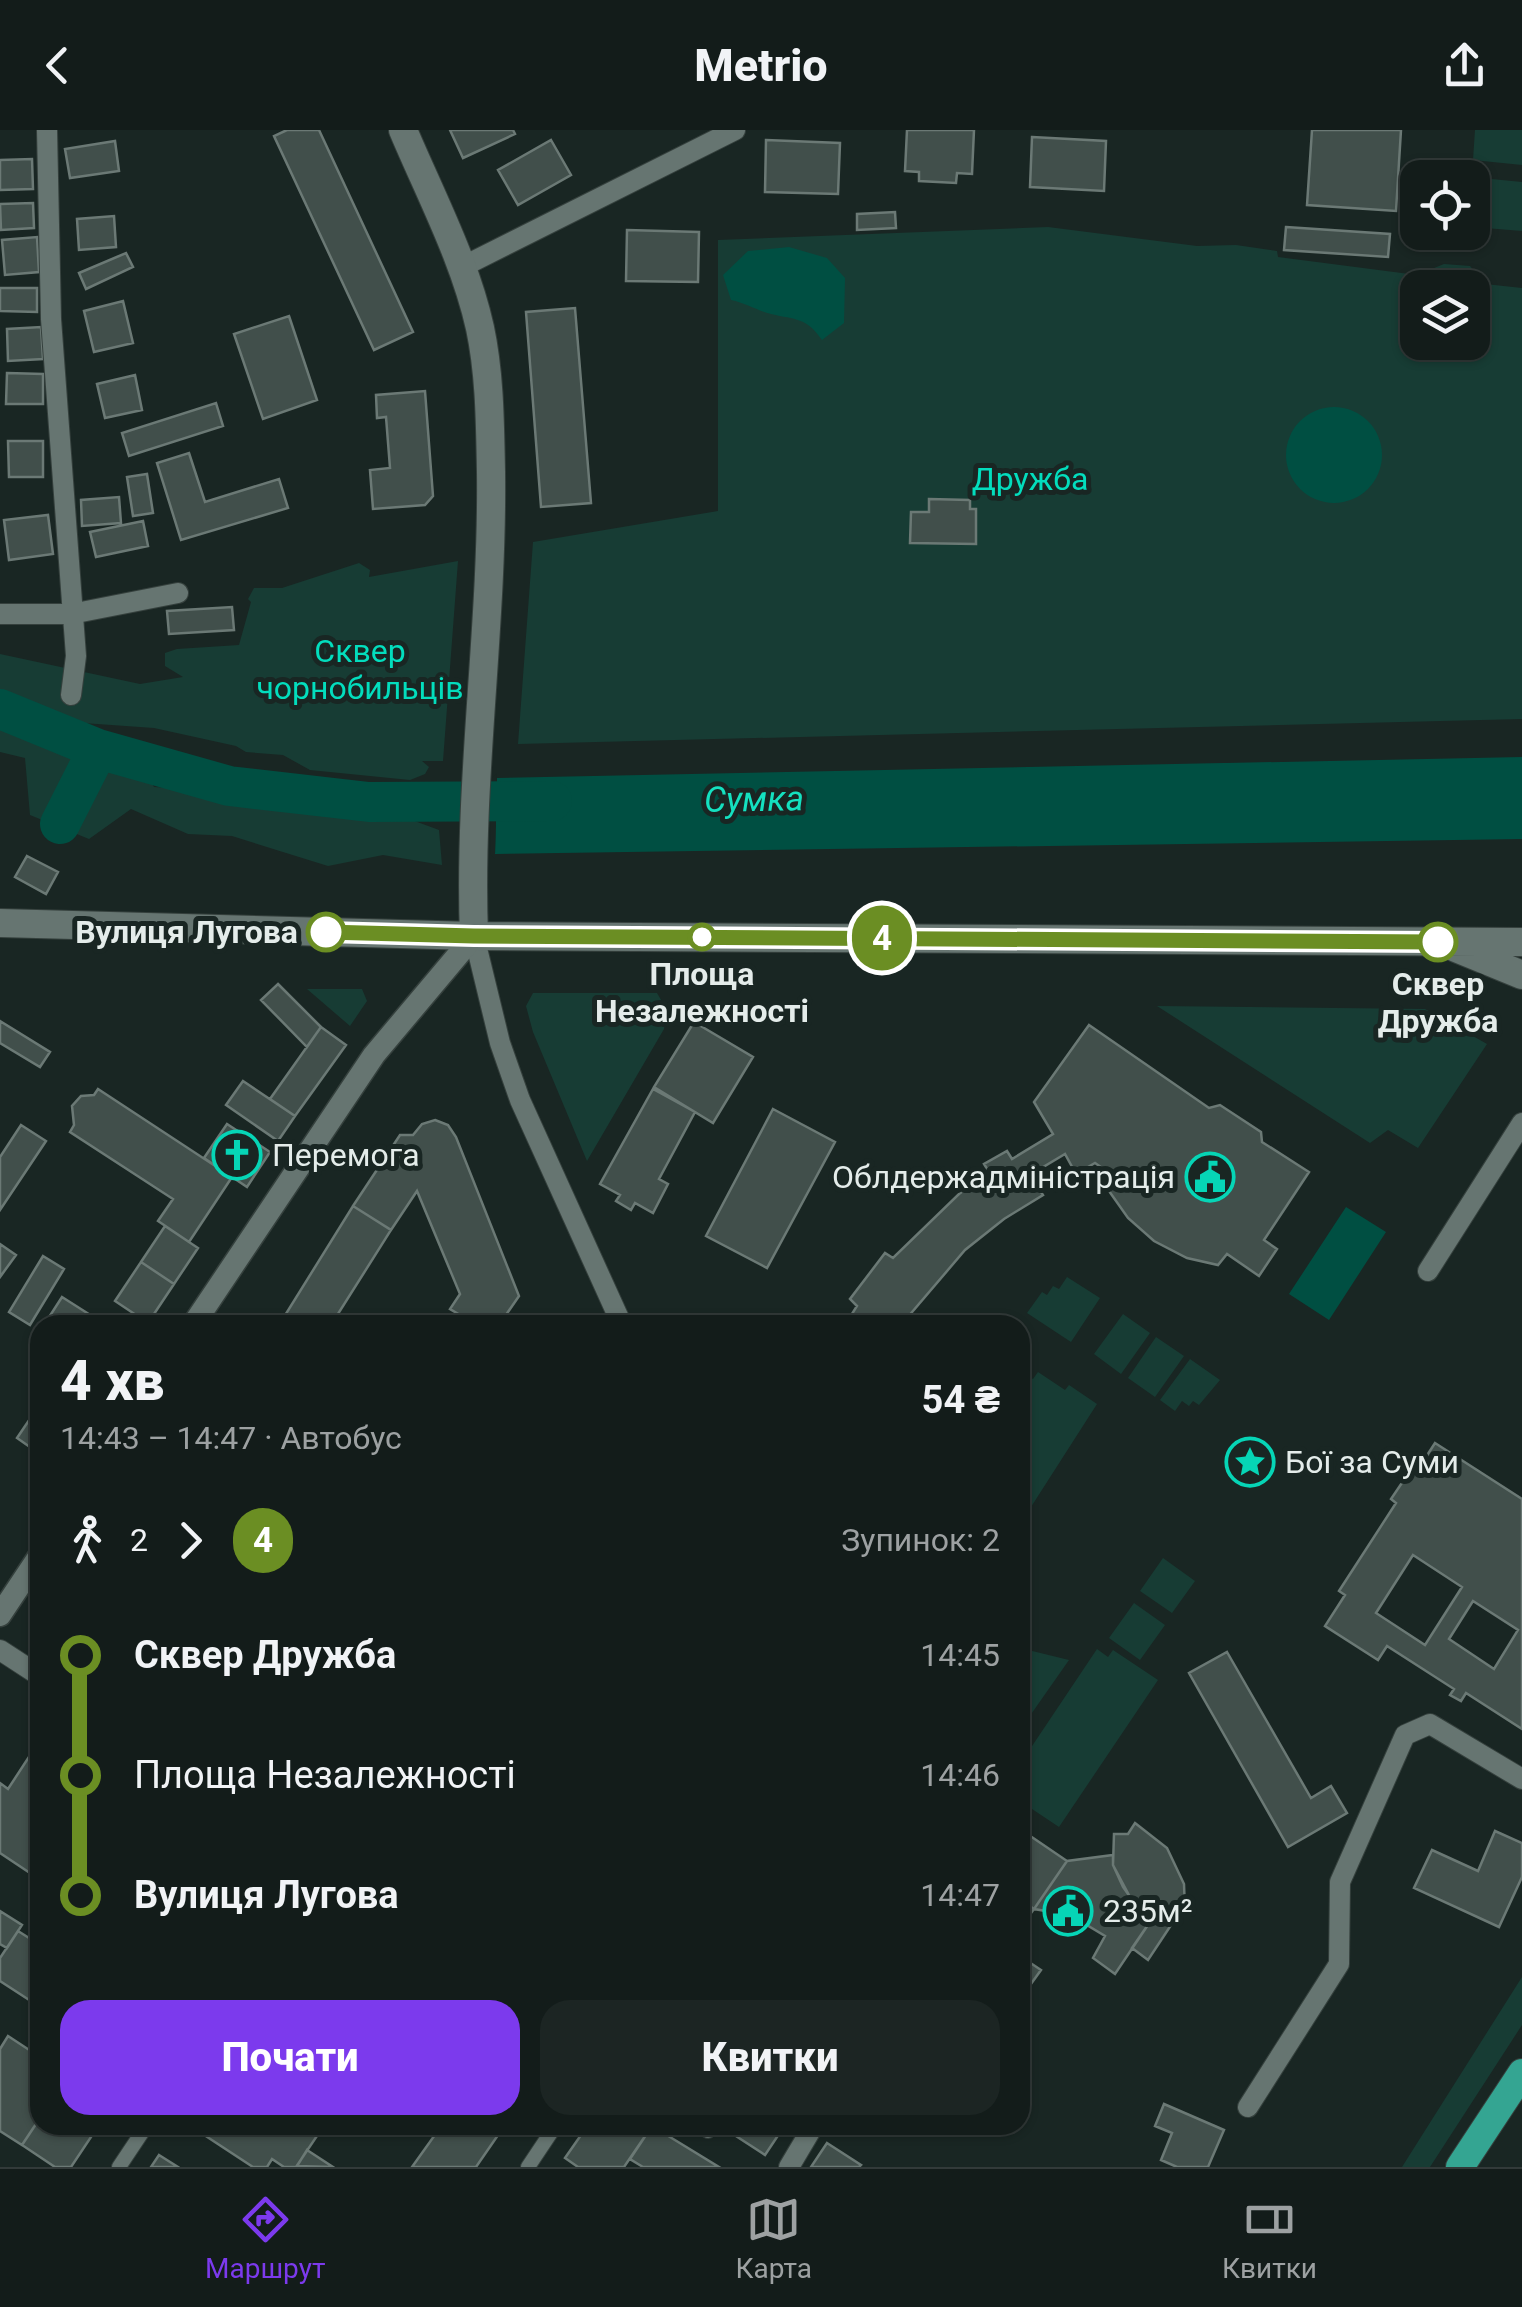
<!DOCTYPE html>
<html lang="uk">
<meta charset="utf-8">
<style>
:root{--surface:#131c1a;--page:#1c2523;--text:#f1f3f6;--muted:#9da1a2;--line:#323a39;--accent:#7c3aed}
body{margin:0;font-family:Roboto,sans-serif;background:var(--page);color:var(--text);height:100vh;display:flex;flex-direction:column;font-size:38px;white-space:nowrap}
*{box-sizing:border-box;margin:0}
p{font-size:32px;color:var(--muted)}
.icon{flex:none;width:55px;height:55px;fill:none;stroke:currentColor;stroke-width:2;stroke-linecap:round;stroke-linejoin:round}
.map{position:relative;flex:1;overflow:hidden}
.panel{position:absolute;left:30px;top:1185px;width:1000px;height:820px;display:flex;flex-direction:column;background:var(--surface);border-radius:30px;box-shadow:0 2px 8px #0004,0 0 0 2px var(--line)}
.panel>*{flex:none}
.badge{padding:0 20px;border-radius:32px;font-size:35px;line-height:65px}
.fabs{position:absolute;left:1400px;top:30px;display:grid;gap:20px}
.fabs a{display:grid;place-items:center;width:90px;height:90px;border-radius:20px;background:var(--surface);box-shadow:0 2px 8px #0004,0 0 0 2px var(--line);font-size:50px}
.map>.badge{position:absolute;translate:-50% -50%;box-shadow:0 0 0 5px #fff}
.legs{display:flex;align-items:center;gap:15px;height:110px;padding:0 30px;font-size:32px}
.legs p{margin-inline-start:auto}
.head{display:flex;align-items:center;justify-content:space-between;height:170px;padding:0 30px}
h1{font-size:55px;font-weight:800;line-height:75px}
.action{display:flex;gap:20px;margin-top:auto;padding:20px 30px}
.action a{flex:1;height:115px;border-radius:30px;background:var(--accent);color:#fff;font-size:40px;font-weight:800;line-height:115px;text-align:center}
.action a+a{background:var(--page);color:var(--text)}
ul{padding:0 30px;list-style:none}
li{display:flex;align-items:center;gap:35px;height:120px;font-size:38px}
li i{display:grid;place-items:center;width:15px;height:100%;margin:0 12px;background:currentColor}
li i::after{content:'';width:25px;height:25px;margin:-12px;border:8px solid;border-radius:50%;background:var(--surface)}
li p{margin-inline-start:auto}
li:first-child i{background:linear-gradient(#0000 50%,currentColor 0)}
li:last-child i{background:linear-gradient(currentColor 50%,#0000 0)}
header{display:flex;justify-content:space-between;align-items:center;height:130px;padding:0 30px;background:var(--surface);font-size:45px;font-weight:800}
.menu{display:flex;justify-content:space-around;align-items:center;height:140px;border-top:2px solid var(--line);background:var(--surface);font-size:28px;color:var(--muted)}
.menu a{display:grid;justify-items:center;gap:5px}
.menu .active{color:var(--accent)}
.map>svg:first-child{display:block}
.green{fill:#173c34;fill-rule:evenodd}
.water{fill:#004f42}
.pier{fill:#192623}
.lines{fill:none;stroke-linecap:round;stroke-linejoin:round}
.river{stroke:#004f42;stroke-width:40}
.building{fill:#414f4b;stroke:#6b7975;stroke-width:2.5;fill-rule:evenodd}
.pedestrian-casing{stroke:#35403d;stroke-width:16}
.minor-casing{stroke:#35403d;stroke-width:22}
.tertiary-casing{stroke:#35403d;stroke-width:25}
.secondary-casing{stroke:#35403d;stroke-width:30}
.primary-casing{stroke:#35403d;stroke-width:30}
.pedestrian{stroke:#667571;stroke-width:14}
.minor{stroke:#667571;stroke-width:20}
.tertiary{stroke:#667571;stroke-width:22}
.secondary{stroke:#667571;stroke-width:28}
.primary{stroke:#34a592;stroke-width:28}
.line-1-casing{stroke:#fff;stroke-width:22}
.line-1{stroke:#6b8e23;stroke-width:15}
.stop-1-dot{fill:#fff;stroke:#6b8e23;stroke-width:5}
.labels{text-anchor:middle;stroke-width:10;stroke-linejoin:round;paint-order:stroke}
.park-label{font-size:32px;fill:#03ddbd;stroke:#192623}
.stop-label{font-size:32px;font-weight:bold;fill:#e4ecea;stroke:#192623}
.poi-label{font-size:32px;fill:#e4ecea;stroke:#192623;text-anchor:start}
.water-label{font-size:35px;font-style:italic;fill:#14e1c0;stroke:#192623}
</style>
<header><svg class="icon" aria-label="back" viewBox="0 0 24 24"><path d="M15 5l-7 7 7 7"/></svg>Metrio<svg class="icon" aria-label="share" viewBox="0 0 24 24"><path d="M12 15V3M7 8l5-5 5 5M5 13v7h14v-7"/></svg></header>
<div class="map">
<svg width="1522" height="2037" viewBox="0 0 1522 2037">
<rect width="100%" height="100%" fill="#192623"/>
<path class="green" d="M 1475,0 L 1522,0 L 1522,35 L 1473,30 Z
M 1471,47 L 1522,52 L 1522,101 L 1473,97 Z
M 1048,97 L 1197,116 L 1236,115 L 1277,121 L 1278,127 L 1417,145 L 1444,134 L 1470,136 L 1485,154 L 1522,158 L 1522,589 L 518,614 L 533,412 L 718,381 L 718,110 ZM 1418,158 L 1472,158 L 1472,212 L 1418,212 Z
M 458,431 L 443,631 L 422,631 L 429,637 L 425,644 L 410,650 L 310,640 L 283,625 L 246,622 L 236,616 L 154,598 L 69,592 L 111,622 L 137,627 L 154,657 L 225,661 L 256,675 L 371,670 L 401,686 L 439,700 L 442,735 L 383,725 L 328,736 L 232,706 L 188,704 L 131,679 L 89,709 L 30,685 L 25,628 L 0,622 L 0,524 L 140,554 L 183,547 L 165,536 L 165,523 L 177,519 L 239,515 L 251,472 L 248,469 L 254,458 L 282,458 L 359,433 L 370,440 L 369,447 Z
M 307,859 L 362,859 L 367,871 L 350,896 Z
M 533,863 L 657,863 L 667,880 L 664,899 L 587,1031 L 533,902 L 526,876 Z
M 1157,876 L 1425,879 L 1487,914 L 1418,1018 L 1388,1000 L 1370,1013 Z
M 1067,1147 L 1100,1168 L 1071,1212 L 1027,1183 L 1042,1162 L 1047,1165 L 1053,1156 L 1059,1159 Z
M 1123,1184 L 1150,1203 L 1121,1244 L 1094,1224 Z
M 1156,1207 L 1184,1226 L 1155,1267 L 1128,1248 Z
M 1190,1229 L 1220,1250 L 1199,1275 L 1193,1271 L 1189,1276 L 1182,1271 L 1175,1281 L 1160,1270 Z
M 1020,1240 L 1033,1249 L 1038,1242 L 1065,1260 L 1069,1255 L 1097,1274 L 1022,1391 Z
M 1163,1428 L 1195,1451 L 1172,1483 L 1140,1461 Z
M 1134,1473 L 1165,1495 L 1140,1530 L 1109,1508 Z
M 1020,1518 L 1069,1530 L 1020,1600 Z
M 1097,1519 L 1108,1527 L 1113,1520 L 1158,1550 L 1059,1697 L 1020,1671 L 1020,1634 Z
M 1522,1847 L 1522,1895 L 1430,2037 L 1402,2037 Z"/>
<path class="water" d="M 789,117 L 827,128 L 845,148 L 844,193 L 822,210 C 806,187 796,190 771,184 C 758,181 746,173 731,170 L 723,145 L 748,121 Z
M1286 325a48 48 0 1 1 96 0a48 48 0 1 1-96 0Z
M 1522,627 L 1522,709 L 495,724 L 497,648 Z
M 1346,1077 L 1386,1102 L 1329,1190 L 1289,1164 Z"/>
<path class="pier" d="M 497,643 L 495,724 L 495,729 L 490,724 L 492,648 Z"/>
<g class="lines">
<path class="river" d="M 0,579 L 98,619 L 229,656 L 369,672 L 552,671
M 60,694 L 98,619"/>
</g>
<path class="building" d="M 287,0 L 319,0 L 413,202 L 374,220 L 274,6 Z
M 450,0 L 513,0 L 515,4 L 463,28 Z
M 907,0 L 974,0 L 972,44 L 957,43 L 956,53 L 919,51 L 919,42 L 905,41 Z
M 1312,0 L 1401,0 L 1396,81 L 1307,75 Z
M 1032,7 L 1106,11 L 1104,61 L 1030,57 Z
M 551,10 L 571,45 L 518,75 L 498,40 Z
M 766,10 L 840,13 L 838,64 L 765,62 Z
M 115,11 L 119,41 L 70,48 L 65,19 Z
M 32,29 L 33,59 L 0,60 L 0,30 Z
M 33,73 L 34,98 L 1,100 L 0,74 Z
M 895,82 L 896,98 L 857,100 L 857,84 Z
M 114,86 L 116,117 L 79,120 L 77,89 Z
M 1286,97 L 1390,104 L 1388,127 L 1284,120 Z
M 627,100 L 699,102 L 698,152 L 626,151 Z
M 37,107 L 39,142 L 5,145 L 2,110 Z
M 126,123 L 133,137 L 86,159 L 79,143 Z
M 0,158 L 37,158 L 37,182 L 0,181 Z
M 123,171 L 133,213 L 94,222 L 84,181 Z
M 575,178 L 591,373 L 541,377 L 526,182 Z
M 289,186 L 317,270 L 263,289 L 234,204 Z
M 41,197 L 43,229 L 8,231 L 7,199 Z
M 7,243 L 43,244 L 43,274 L 6,274 Z
M 135,245 L 142,280 L 105,288 L 97,254 Z
M 425,261 L 433,366 L 425,375 L 373,379 L 370,340 L 390,338 L 386,287 L 377,288 L 376,265 Z
M 216,273 L 223,296 L 129,326 L 122,303 Z
M 8,311 L 43,311 L 43,347 L 9,347 Z
M 189,323 L 205,372 L 279,349 L 288,378 L 181,410 L 157,333 Z
M 147,344 L 153,383 L 133,386 L 127,347 Z
M 119,367 L 121,393 L 82,396 L 81,370 Z
M 929,369 L 970,370 L 970,379 L 976,379 L 976,414 L 910,413 L 911,382 L 929,382 Z
M 48,385 L 53,424 L 9,430 L 4,390 Z
M 143,391 L 148,416 L 96,427 L 90,402 Z
M 232,477 L 234,500 L 169,504 L 167,481 Z
M 27,726 L 58,742 L 46,764 L 15,747 Z
M 278,854 L 321,897 L 307,917 L 261,870 Z
M 0,891 L 50,922 L 40,937 L 0,913 Z
M 694,892 L 753,927 L 713,993 L 654,957 Z
M 1089,895 L 1209,978 L 1220,975 L 1261,1002 L 1262,1012 L 1309,1042 L 1264,1110 L 1277,1119 L 1259,1146 L 1227,1124 L 1218,1135 L 1187,1128 L 1154,1111 L 1128,1088 L 1109,1061 L 1118,1049 L 1095,1033 L 1076,1044 L 1065,1024 L 1030,1045 L 1043,1065 L 1004,1089 L 965,1120 L 901,1195 L 845,1195 L 857,1176 L 850,1169 L 885,1123 L 893,1128 L 959,1064 L 989,1042 L 984,1034 L 1007,1021 L 1012,1029 L 1053,1004 L 1034,972 Z
M 321,897 L 346,915 L 295,986 L 270,969 Z
M 243,951 L 295,986 L 278,1011 L 226,975 Z
M 98,959 L 232,1047 L 189,1112 L 158,1091 L 173,1069 L 70,1002 L 74,995 L 72,976 L 81,966 L 94,965 Z
M 653,959 L 695,982 L 659,1049 L 668,1054 L 653,1083 L 635,1073 L 631,1080 L 616,1071 L 620,1065 L 600,1054 Z
M 773,979 L 835,1012 L 767,1138 L 706,1106 Z
M 435,990 L 448,995 L 456,1007 L 519,1166 L 499,1195 L 477,1195 L 450,1179 L 460,1164 L 417,1061 L 391,1100 L 353,1076 L 400,1005 L 413,1005 L 422,994 Z
M 227,994 L 270,1022 L 247,1057 L 204,1028 Z
M 21,995 L 46,1011 L 0,1080 L 0,1027 Z
M 353,1076 L 391,1100 L 331,1195 L 279,1195 Z
M 165,1096 L 198,1118 L 174,1154 L 141,1132 Z
M 0,1114 L 16,1125 L 0,1147 Z
M 43,1126 L 64,1139 L 30,1195 L 9,1182 Z
M 141,1132 L 174,1154 L 148,1193 L 115,1171 Z
M 62,1167 L 106,1195 L 44,1195 Z
M 40,1274 L 40,1324 L 17,1308 Z
M 1435,1313 L 1522,1369 L 1522,1599 L 1466,1563 L 1461,1571 L 1450,1565 L 1454,1559 L 1387,1516 L 1378,1530 L 1325,1496 L 1345,1465 L 1339,1461 L 1396,1373 L 1391,1369 L 1410,1341 L 1415,1344 ZM 1413,1425 L 1462,1457 L 1425,1515 L 1376,1483 ZM 1473,1471 L 1518,1500 L 1494,1539 L 1449,1509 Z
M 1227,1522 L 1311,1668 L 1331,1656 L 1347,1683 L 1288,1717 L 1189,1543 Z
M 40,1610 L 40,1734 L 33,1745 L 0,1723 L 0,1653 L 8,1659 Z
M 1135,1693 L 1167,1718 L 1184,1754 L 1185,1781 L 1171,1778 L 1162,1791 L 1130,1767 L 1113,1735 L 1114,1704 L 1128,1704 Z
M 1020,1699 L 1067,1731 L 1034,1779 L 1020,1769 Z
M 1495,1701 L 1522,1713 L 1522,1747 L 1499,1797 L 1414,1758 L 1432,1720 L 1478,1741 Z
M 1113,1725 L 1113,1735 L 1123,1757 L 1130,1767 L 1154,1786 L 1115,1844 L 1093,1828 L 1105,1806 L 1070,1785 L 1034,1779 L 1067,1731 Z
M 1020,1769 L 1034,1779 L 1020,1798 Z
M 1171,1778 L 1181,1780 L 1148,1830 L 1132,1818 L 1154,1786 L 1162,1791 Z
M 0,1781 L 22,1795 L 7,1818 L 0,1814 Z
M 18,1801 L 40,1815 L 40,1877 L 0,1851 L 0,1828 Z
M 1020,1826 L 1041,1840 L 1028,1858 L 1020,1853 Z
M 8,1906 L 40,1927 L 31,1940 L 40,1946 L 40,1988 L 22,2015 L 0,2001 L 0,1919 Z
M 1164,1974 L 1224,2000 L 1208,2037 L 1177,2037 L 1161,2030 L 1172,2003 L 1155,1996 Z
M 40,1988 L 40,1995 L 99,1995 L 71,2037 L 55,2037 L 22,2015 Z
M 189,1995 L 306,1995 L 319,2003 L 296,2037 L 284,2037 L 272,2029 L 267,2037 L 253,2037 Z
M 442,1995 L 505,1995 L 476,2037 L 412,2037 Z
M 588,1995 L 650,1995 L 652,1996 L 624,2037 L 578,2037 L 565,2028 Z
M 719,1995 L 785,1995 L 765,2025 Z
M 652,1996 L 719,2037 L 643,2037 L 630,2029 Z
M 827,2013 L 861,2035 L 859,2037 L 811,2037 Z
M 307,2020 L 333,2037 L 297,2036 Z
M 159,2025 L 178,2037 L 151,2037 Z"/>
<g class="lines">
<g class="pedestrian-casing">
<path id="pedestrian" d="M 699,1995 L 708,2001
M 119,2037 L 147,1995
M 528,2037 L 556,1995"/>
</g>
<g class="minor-casing">
<path id="minor" d="M 47,0 L 51,189 L 76,526 L 71,565
M 462,137 L 735,0
M 0,484 L 71,484 L 178,463
M 474,806 L 500,913 L 520,970 L 622,1195
M 1428,1141 L 1522,993
M 0,1520 L 40,1546
M 1248,1977 L 1339,1834 L 1340,1752 L 1405,1605 L 1430,1594 L 1522,1649
M 789,2037 L 814,1995"/>
</g>
<g class="tertiary-casing">
<path id="tertiary" d="M 193,1195 L 374,925 L 474,806
M 0,1485 L 40,1425"/>
</g>
<g class="secondary-casing">
<path id="secondary" d="M 403,0 C 430,64 465,130 480,198 C 490,245 490,295 491,342 C 493,497 468,651 474,806
M 0,793 L 474,806 L 1522,812
M 1456,818 L 1522,845"/>
</g>
<g class="primary-casing">
<path id="primary" d="M 1460,2037 L 1522,1943"/>
</g>
<use href="#pedestrian" class="pedestrian"/>
<use href="#minor" class="minor"/>
<use href="#tertiary" class="tertiary"/>
<use href="#secondary" class="secondary"/>
<use href="#primary" class="primary"/>
</g>
<g class="lines">
<g class="line-1-casing">
<path id="line-1" d="M 326,802 L 474,806 L 1438,812"/>
</g>
<use href="#line-1" class="line-1"/>
</g>
<defs>
<g id="church-ring" transform="scale(2.5)"><circle r="9.5" fill="#192623" stroke="#06d5b6" stroke-width="1.5"/><path d="M-1.2-6h2.4v3.5h3.3v2.4h-3.3V6h-2.4V-.1h-3.3v-2.4h3.3Z" fill="#06d5b6"/></g>
<g id="civic-ring" transform="scale(2.5)"><circle r="9.5" fill="#192623" stroke="#06d5b6" stroke-width="1.5"/><path d="M-.6-6.5H3V-4.5H.6V-3L4-1V1h2V6H-6V1h2V-1L-.6-3ZM-1.2 2.5V6h2.4V2.5Z" fill="#06d5b6"/></g>
<g id="sight-ring" transform="scale(2.5)"><circle r="9.5" fill="#192623" stroke="#06d5b6" stroke-width="1.5"/><path d="M0-6L1.8-2.2L6-1.7L2.9 1.2L3.7 5.4L0 3.3L-3.7 5.4L-2.9 1.2L-6-1.7L-1.8-2.2Z" fill="#06d5b6"/></g>
</defs>
<g fill-rule="evenodd">
<use href="#church-ring" x="237" y="1025"/>
<use href="#civic-ring" x="1210" y="1047"/>
<use href="#sight-ring" x="1250" y="1332"/>
<use href="#civic-ring" x="1068" y="1781"/>
</g>
<g class="stop-1-dot">
<circle cx="326" cy="802" r="18"/>
<circle cx="702" cy="807" r="12"/>
<circle cx="1438" cy="812" r="18"/>
</g>
<g class="labels">
<g class="park-label">
<text x="1030" y="360">Дружба</text>
<text x="360" y="532">Сквер<tspan x="360" dy="37">чорнобильців</tspan></text>
</g>
<g class="stop-label">
<text x="298" y="813" text-anchor="end">Вулиця Лугова</text>
<text x="702" y="855">Площа<tspan x="702" dy="37">Незалежності</tspan></text>
<text x="1438" y="865">Сквер<tspan x="1438" dy="37">Дружба</tspan></text>
</g>
<g class="poi-label">
<text x="272" y="1036">Перемога</text>
<text x="1175" y="1058" text-anchor="end">Облдержадміністрація</text>
<text x="1285" y="1343">Бої за Суми</text>
<text x="1103" y="1792">235м²</text>
</g>
<g class="water-label">
<text transform="translate(754 669) rotate(-1)" y="12">Сумка</text>
</g>
</g>
</svg>
<div class="fabs">
<a><svg class="icon" aria-label="locate" viewBox="0 0 24 24"><circle cx="12" cy="12" r="6"/><path d="M12 2v4M12 18v4M2 12h4M18 12h4"/></svg></a>
<a><svg class="icon" aria-label="layers" viewBox="0 0 24 24"><path d="M12 4l9 5-9 5-9-5zM3 14l9 5 9-5"/></svg></a>
</div>
<b class="badge" style="left:882px;top:808px;background:#6b8e23;color:#fff">4</b>
<section class="panel">
<div class="head"><div><h1>4 хв</h1><p>14:43 – 14:47 · Автобус</p></div><b>54 ₴</b></div>
<div class="legs"><svg class="icon" aria-label="walk" viewBox="0 0 24 24"><circle cx="13" cy="4" r="2"/><path d="M13 8l-2 6 4 7M11 14l-3 7M7 12l3-4h3l4 4"/></svg>2<svg class="icon" aria-label="forward" viewBox="0 0 24 24"><path d="M9 5l7 7-7 7"/></svg><b class="badge" style="background:#6b8e23;color:#fff">4</b><p>Зупинок: 2</p></div>
<ul>
<li><i style="color:#6b8e23"></i><b>Сквер Дружба</b><p>14:45</p></li>
<li><i style="color:#6b8e23"></i><span>Площа Незалежності</span><p>14:46</p></li>
<li><i style="color:#6b8e23"></i><b>Вулиця Лугова</b><p>14:47</p></li>
</ul>
<div class="action"><a>Почати</a><a>Квитки</a></div>
</section>
</div>
<nav class="menu">
<a class="active"><svg class="icon" aria-label="directions" viewBox="0 0 24 24"><path d="M12 3l9 9-9 9-9-9zM9 14v-3h6M13 9l2 2-2 2"/></svg>Маршрут</a>
<a><svg class="icon" aria-label="map" viewBox="0 0 24 24"><path d="M3 6l6-2 6 2 6-2v14l-6 2-6-2-6 2zM9 4v14M15 6v14"/></svg>Карта</a>
<a><svg class="icon" aria-label="tickets" viewBox="0 0 24 24"><path d="M3 7h18v10H3zM15 7v10"/></svg>Квитки</a>
</nav>
